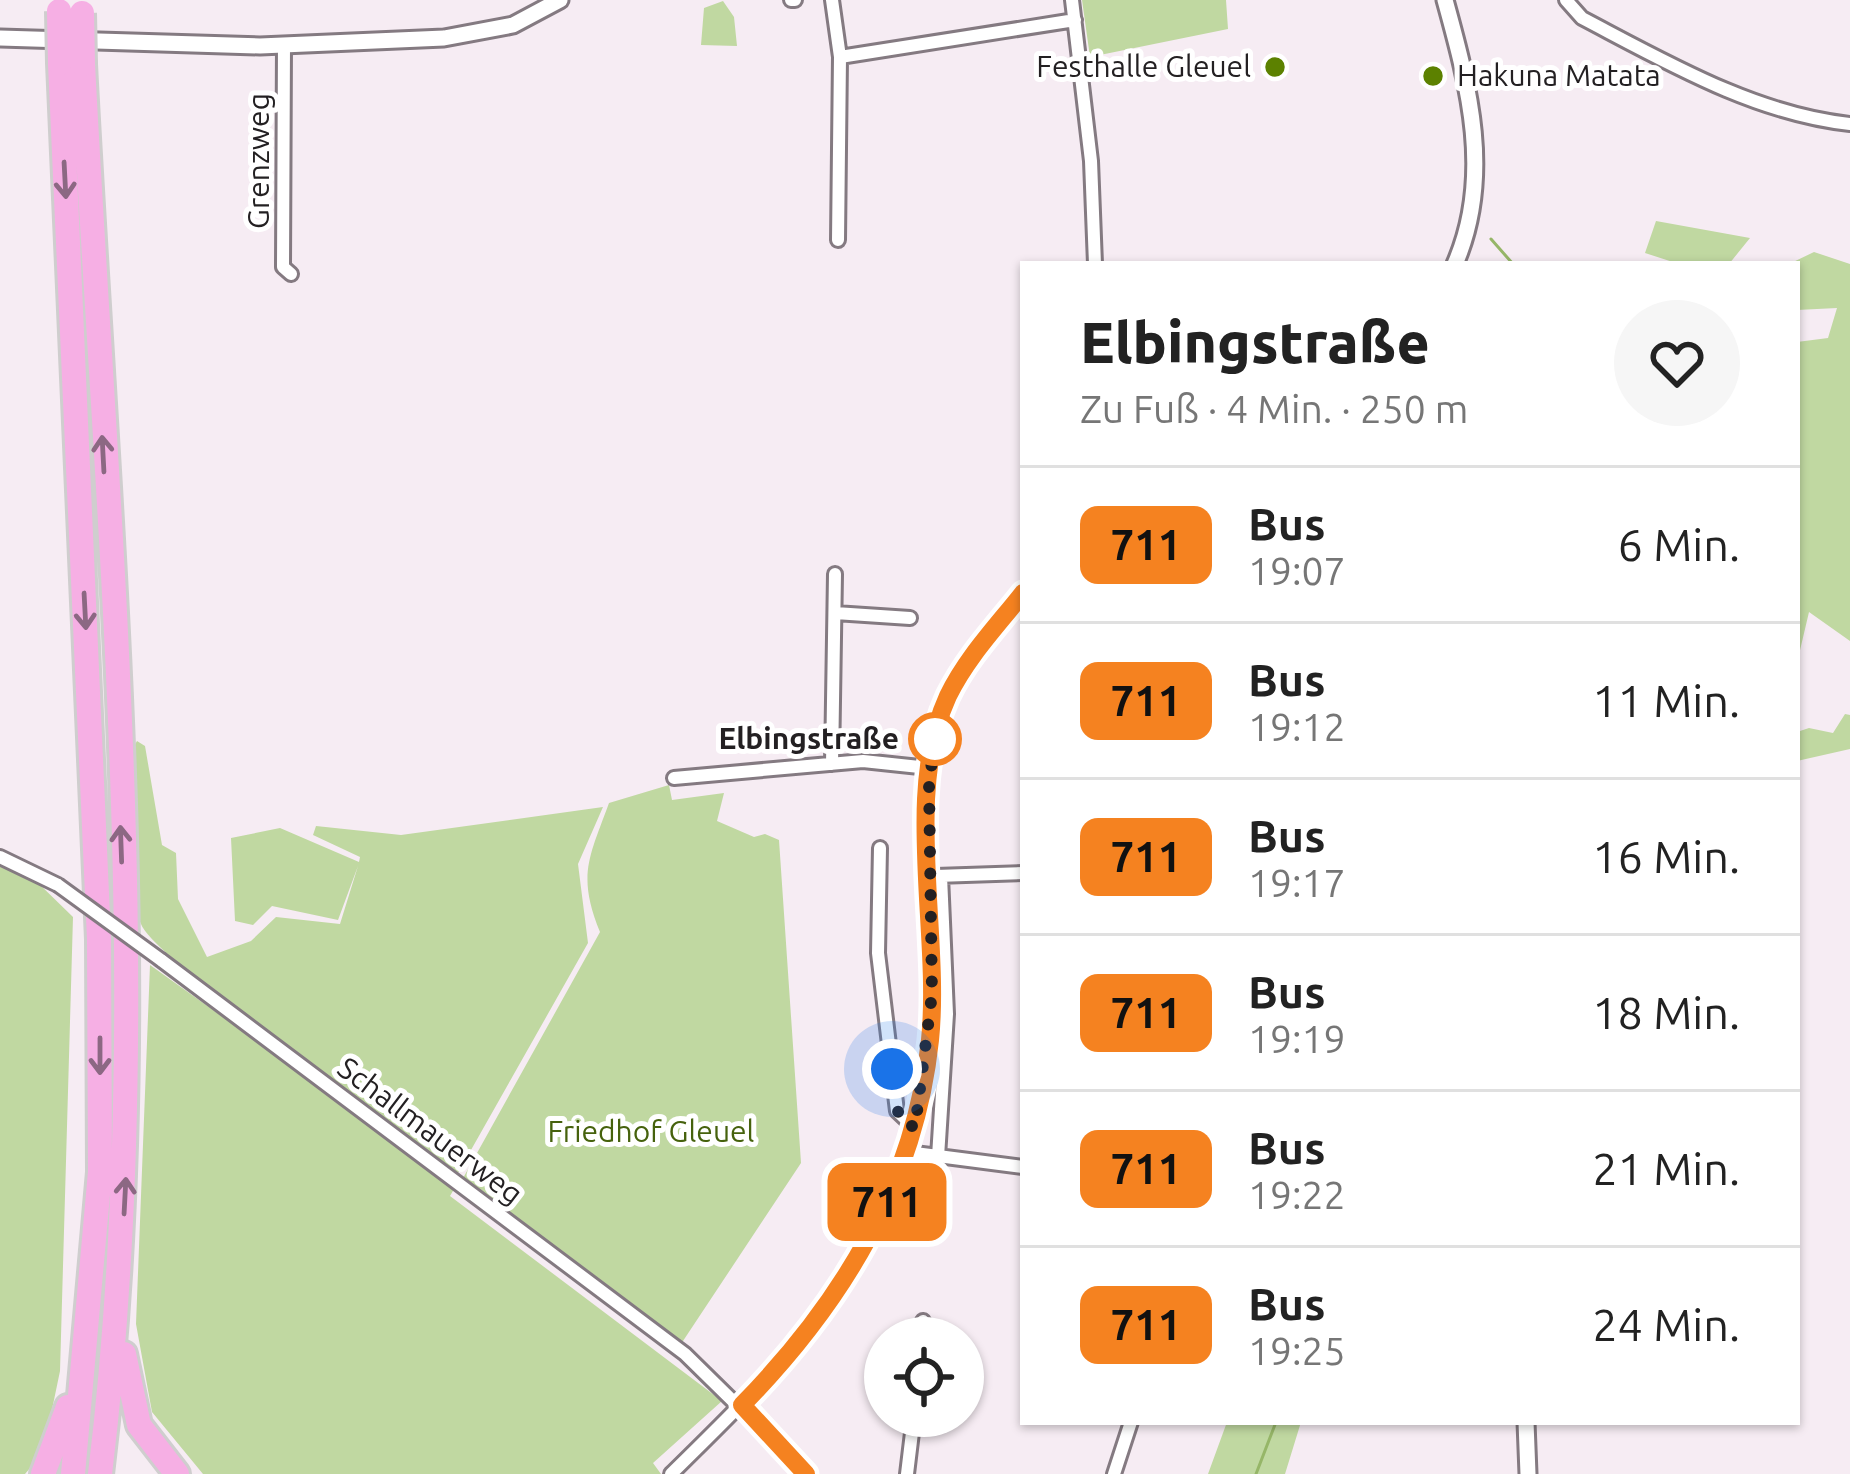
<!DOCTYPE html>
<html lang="de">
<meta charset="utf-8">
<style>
:root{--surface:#fff;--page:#f6f6f6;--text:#222;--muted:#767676;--line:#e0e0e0}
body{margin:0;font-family:Ubuntu,sans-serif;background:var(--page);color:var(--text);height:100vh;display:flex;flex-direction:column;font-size:45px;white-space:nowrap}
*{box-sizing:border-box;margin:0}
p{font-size:39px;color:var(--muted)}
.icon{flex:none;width:66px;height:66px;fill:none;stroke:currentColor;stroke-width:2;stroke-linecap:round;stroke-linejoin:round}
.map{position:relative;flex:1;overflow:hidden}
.sheet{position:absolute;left:1020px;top:261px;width:780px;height:1164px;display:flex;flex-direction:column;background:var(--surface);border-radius:0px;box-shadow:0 3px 9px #0004}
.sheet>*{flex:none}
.badge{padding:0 24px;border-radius:18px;font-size:42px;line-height:78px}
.fabs{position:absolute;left:864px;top:1317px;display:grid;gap:24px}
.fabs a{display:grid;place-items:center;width:120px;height:120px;border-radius:50%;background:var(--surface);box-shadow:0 3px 9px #0004;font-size:60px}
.you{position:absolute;width:60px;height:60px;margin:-30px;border:9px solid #fff;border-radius:50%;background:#1a73e8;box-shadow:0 0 0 18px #1a73e833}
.map>.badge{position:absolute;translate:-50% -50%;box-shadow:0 0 0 6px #fff}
.round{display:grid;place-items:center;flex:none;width:126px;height:126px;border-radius:63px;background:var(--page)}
.head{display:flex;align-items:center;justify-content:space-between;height:204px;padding:0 60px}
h1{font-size:57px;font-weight:800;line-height:90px}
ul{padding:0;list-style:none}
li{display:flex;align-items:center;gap:36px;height:156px;padding:0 60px;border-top:3px solid var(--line)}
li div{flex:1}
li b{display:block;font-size:45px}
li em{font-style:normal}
li .badge{min-width:132px;font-weight:700;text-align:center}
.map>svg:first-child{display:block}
.green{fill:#c0d8a1}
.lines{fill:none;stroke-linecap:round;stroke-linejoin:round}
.stream{stroke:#96b668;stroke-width:3}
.minor-casing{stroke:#847a81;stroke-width:18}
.tertiary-casing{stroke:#847a81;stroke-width:21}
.motorway-casing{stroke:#cfcece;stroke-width:30}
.minor{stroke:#fff;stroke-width:12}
.tertiary{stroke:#fff;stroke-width:15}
.motorway{stroke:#f6afe4;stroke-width:24}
.minor-bridge-casing{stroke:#847a81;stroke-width:18;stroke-linecap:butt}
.motorway-bridge-casing{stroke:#cfcece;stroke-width:30;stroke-linecap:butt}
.minor-bridge{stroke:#fff;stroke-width:12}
.motorway-bridge{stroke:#f6afe4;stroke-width:24}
.oneway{stroke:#8c6883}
.line-casing{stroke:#fff;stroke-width:27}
.line{stroke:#f58220;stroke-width:18}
.walk{stroke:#232022;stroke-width:12;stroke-dasharray:0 21.6}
.poi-dot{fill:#5c8100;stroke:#fff;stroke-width:4.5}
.stop-dot{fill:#fff;stroke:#f58220;stroke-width:6}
.labels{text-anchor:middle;stroke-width:10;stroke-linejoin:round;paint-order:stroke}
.poi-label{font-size:30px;fill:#232022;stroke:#fff;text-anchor:end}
.street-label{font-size:30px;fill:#232022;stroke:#fff}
.stop-label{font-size:30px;font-weight:bold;fill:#232022;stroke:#fff;text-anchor:end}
.park-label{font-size:30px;fill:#46620d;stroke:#fff}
</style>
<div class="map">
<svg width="1850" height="1474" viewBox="0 0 1850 1474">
<rect width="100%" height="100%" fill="#f6ecf3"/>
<path class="green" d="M 1082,0 L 1226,0 L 1228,29 L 1090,57 Z
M 723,1 L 734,17 L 737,46 L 701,45 L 704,8 Z
M 1656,221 L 1750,238 L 1729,264 L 1679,264 L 1645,253 Z
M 1814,252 L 1850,264 L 1850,641 L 1809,612 L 1797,663 L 1797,342 L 1828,338 L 1837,308 L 1797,310 L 1797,264 L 1789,264 Z
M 1845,714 L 1850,715 L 1850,749 L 1797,761 L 1797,732 L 1809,728 L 1833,733 Z
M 137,741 L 145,746 L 162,845 L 176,853 L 178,899 L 207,957 L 251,941 L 276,917 L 340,924 L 358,866 L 338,920 L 272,906 L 253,925 L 235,921 L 231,838 L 280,828 L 359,862 L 360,857 L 313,835 L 316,826 L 401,835 L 603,807 L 578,864 L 588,943 L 458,1173 C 411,1137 154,960 141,924 C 131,897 134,786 132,750 Z
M 669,785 L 672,800 L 724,793 L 717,821 L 754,837 L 765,834 L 779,840 L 801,1163 L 681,1344 L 462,1180 L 600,932 C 577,875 589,858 609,803 Z
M 0,865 L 32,877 L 73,917 L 60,1371 L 43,1453 L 25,1474 L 0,1474 Z
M 150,965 L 457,1184 L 450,1196 L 722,1401 L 653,1463 L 661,1474 L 203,1474 L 152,1412 L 136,1324 Z
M 1227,1422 L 1301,1422 L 1285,1474 L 1208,1474 Z"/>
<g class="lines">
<path class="stream" d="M 1491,239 L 1513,264
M 1256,1474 L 1276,1422"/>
<g class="minor-casing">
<path id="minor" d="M 791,0 L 795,0
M 832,0 L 840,57 L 838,240
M 1072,0 L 1091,161 L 1095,264
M 1566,0 L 1582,18 C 1666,62 1755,114 1850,124
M 284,44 L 283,267 L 291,274
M 840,57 L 1075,20
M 835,613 L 910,618
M 832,764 L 835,574
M 674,778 L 863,761 L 929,768
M 880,848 L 878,953 L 897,1111 L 915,1128
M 0,857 L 58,885
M 936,876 L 1023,873
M 161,960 L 685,1354 L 807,1474
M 907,1152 L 1023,1167
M 938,1157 L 947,1014 L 941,876
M 922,1338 L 923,1321
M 671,1474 C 772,1375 879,1271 915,1129 C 938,1036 929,943 929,848 C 929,806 926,762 938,721 C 953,670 991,633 1023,593
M 907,1474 L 914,1416
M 1114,1474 L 1131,1422"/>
</g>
<g class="tertiary-casing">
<path id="tertiary" d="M 1445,0 C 1469,87 1493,177 1455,264
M 0,38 L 260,46 L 444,38 L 513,25 L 560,0
M 1526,1422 L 1528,1474"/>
</g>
<g class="motorway-casing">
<path id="motorway" d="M 60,63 L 99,939 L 100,1172 L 73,1474
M 83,64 C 107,532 157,1007 100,1474
M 124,1354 L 139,1425 L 177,1474
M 43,1474 L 68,1407"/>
</g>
<use href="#minor" class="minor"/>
<use href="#tertiary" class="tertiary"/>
<use href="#motorway" class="motorway"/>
<g class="minor-bridge-casing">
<path id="minor-bridge" d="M 58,885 L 161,960"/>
</g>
<g class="motorway-bridge-casing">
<path id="motorway-bridge" d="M 59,11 L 60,63
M 82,13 L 83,64"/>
</g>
<use href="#minor-bridge" class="minor-bridge"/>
<use href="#motorway-bridge" class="motorway-bridge"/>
</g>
<defs><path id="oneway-shaft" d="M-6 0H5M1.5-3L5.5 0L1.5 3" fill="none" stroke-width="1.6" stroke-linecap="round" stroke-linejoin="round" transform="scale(3)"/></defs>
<g class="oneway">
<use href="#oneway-shaft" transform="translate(65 180) rotate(87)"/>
<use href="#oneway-shaft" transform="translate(103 454) rotate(-93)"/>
<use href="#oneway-shaft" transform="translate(85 611) rotate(87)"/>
<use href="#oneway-shaft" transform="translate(121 844) rotate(-92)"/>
<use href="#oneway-shaft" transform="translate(100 1056) rotate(90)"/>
<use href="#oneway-shaft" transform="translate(125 1196) rotate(-87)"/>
</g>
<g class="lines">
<g class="line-casing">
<path id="line" d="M 806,1474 L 742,1405 C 842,1303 915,1184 930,1040 C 941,934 903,793 948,696 C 967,657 997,626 1023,593"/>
</g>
<use href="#line" class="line"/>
<path class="walk" d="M 892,1069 L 899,1118 L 915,1128 L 932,994 L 929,784 L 935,739"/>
</g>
<g class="poi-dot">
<circle cx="1275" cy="67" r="12"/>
<circle cx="1433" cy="76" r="12"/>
</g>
<circle class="stop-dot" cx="935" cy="739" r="24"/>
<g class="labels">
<g class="poi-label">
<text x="1251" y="77">Festhalle Gleuel</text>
<text x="1457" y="86" text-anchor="start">Hakuna Matata</text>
</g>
<g class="street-label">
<text transform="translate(259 161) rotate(-90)" y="10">Grenzweg</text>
<text transform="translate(430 1131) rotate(37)" y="10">Schallmauerweg</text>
</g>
<g class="stop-label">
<text x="899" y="749">Elbingstraße</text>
</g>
<g class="park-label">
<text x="651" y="1142">Friedhof Gleuel</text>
</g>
</g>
</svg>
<div class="fabs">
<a><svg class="icon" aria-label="locate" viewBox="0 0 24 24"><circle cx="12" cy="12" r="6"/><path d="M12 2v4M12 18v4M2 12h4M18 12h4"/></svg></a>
</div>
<div class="you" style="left:892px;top:1069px"></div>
<b class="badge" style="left:887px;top:1202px;background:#f58220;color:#111">711</b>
<section class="sheet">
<div class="head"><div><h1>Elbingstraße</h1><p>Zu Fuß · 4 Min. · 250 m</p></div><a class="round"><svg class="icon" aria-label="heart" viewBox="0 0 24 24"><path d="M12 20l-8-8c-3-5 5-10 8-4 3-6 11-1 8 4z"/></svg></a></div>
<ul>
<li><span class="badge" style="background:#f58220;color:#111">711</span><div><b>Bus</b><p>19:07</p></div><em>6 Min.</em></li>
<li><span class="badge" style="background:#f58220;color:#111">711</span><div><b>Bus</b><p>19:12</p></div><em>11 Min.</em></li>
<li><span class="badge" style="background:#f58220;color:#111">711</span><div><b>Bus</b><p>19:17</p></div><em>16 Min.</em></li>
<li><span class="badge" style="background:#f58220;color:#111">711</span><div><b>Bus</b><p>19:19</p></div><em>18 Min.</em></li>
<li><span class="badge" style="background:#f58220;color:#111">711</span><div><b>Bus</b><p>19:22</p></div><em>21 Min.</em></li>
<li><span class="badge" style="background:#f58220;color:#111">711</span><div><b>Bus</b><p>19:25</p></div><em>24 Min.</em></li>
</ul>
</section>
</div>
